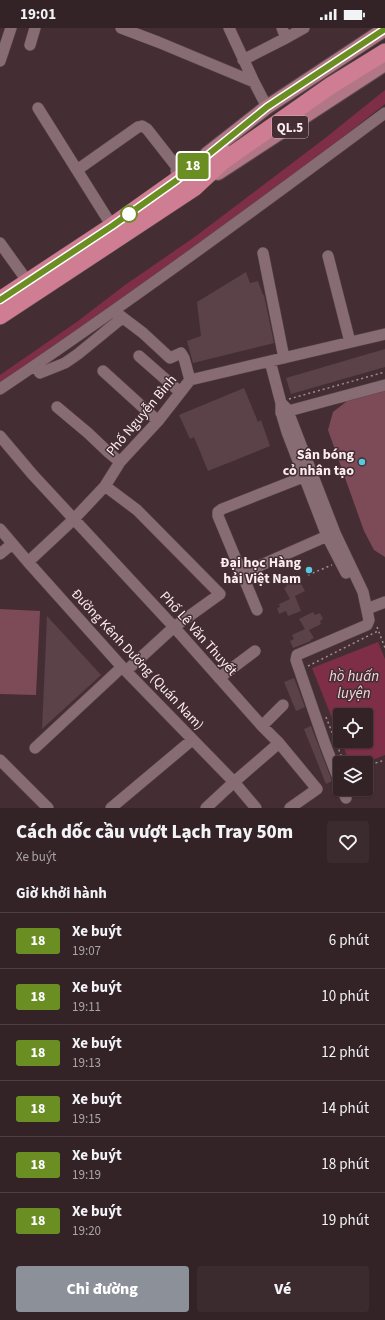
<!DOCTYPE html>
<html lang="vi">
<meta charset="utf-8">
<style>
:root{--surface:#332226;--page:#3b2a2e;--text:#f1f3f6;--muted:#a9a4a7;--line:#4e3f43;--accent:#8c9099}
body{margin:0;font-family:"Source Sans 3",sans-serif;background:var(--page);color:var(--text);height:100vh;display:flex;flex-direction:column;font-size:15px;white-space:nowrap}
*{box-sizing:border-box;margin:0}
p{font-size:13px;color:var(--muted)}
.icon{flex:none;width:22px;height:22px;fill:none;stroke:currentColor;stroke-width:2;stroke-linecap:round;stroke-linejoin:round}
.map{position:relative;height:780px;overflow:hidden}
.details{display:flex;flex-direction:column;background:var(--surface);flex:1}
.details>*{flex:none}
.badge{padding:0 8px;border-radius:3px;font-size:14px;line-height:26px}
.fabs{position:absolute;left:333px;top:680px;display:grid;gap:8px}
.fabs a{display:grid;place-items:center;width:40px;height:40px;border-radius:4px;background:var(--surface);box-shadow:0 1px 3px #0004,0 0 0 1px var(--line);font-size:20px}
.map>.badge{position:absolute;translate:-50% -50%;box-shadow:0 0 0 2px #fff}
h2{padding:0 16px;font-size:15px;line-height:36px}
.round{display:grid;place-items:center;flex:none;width:42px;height:42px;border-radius:4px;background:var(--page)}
.summary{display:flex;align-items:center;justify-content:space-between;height:68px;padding:0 16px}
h1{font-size:19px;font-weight:800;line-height:30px}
.cta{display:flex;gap:8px;margin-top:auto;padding:8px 16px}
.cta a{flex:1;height:46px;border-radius:4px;background:var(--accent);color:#fff;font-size:16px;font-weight:800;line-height:46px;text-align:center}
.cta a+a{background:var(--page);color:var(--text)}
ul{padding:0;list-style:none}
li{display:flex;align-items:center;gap:12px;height:56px;padding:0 16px;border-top:1px solid var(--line)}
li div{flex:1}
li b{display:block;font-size:15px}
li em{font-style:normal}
li .badge{min-width:44px;font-weight:700;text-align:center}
.status{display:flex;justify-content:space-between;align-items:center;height:28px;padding:0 20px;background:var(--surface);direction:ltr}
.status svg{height:11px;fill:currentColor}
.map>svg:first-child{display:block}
.green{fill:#7d4a57}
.water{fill:#7e2e47}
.building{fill:#5a4248}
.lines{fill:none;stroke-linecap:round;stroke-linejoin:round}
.minor-casing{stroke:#5c4a4e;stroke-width:12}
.major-casing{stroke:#5c4a4e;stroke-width:16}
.highway-casing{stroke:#5c4a4e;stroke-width:18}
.path{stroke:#9f8d91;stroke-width:1.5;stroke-dasharray:2 3;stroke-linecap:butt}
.minor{stroke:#876d73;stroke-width:11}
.major{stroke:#b27786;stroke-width:14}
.highway{stroke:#ce7d92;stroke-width:17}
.line-casing{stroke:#fff;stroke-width:9}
.line{stroke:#6b8e23;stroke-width:6}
.stop-dot{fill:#fff;stroke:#6b8e23;stroke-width:2}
.poi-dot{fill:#56c9e1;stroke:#442e33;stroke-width:1.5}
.labels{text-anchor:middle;stroke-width:3;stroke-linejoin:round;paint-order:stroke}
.shield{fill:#442e33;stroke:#c5b4b7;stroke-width:1}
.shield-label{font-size:13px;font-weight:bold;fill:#fcedf0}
.street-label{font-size:14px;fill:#fcedf0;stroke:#442e33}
.poi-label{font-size:14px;font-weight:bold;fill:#fcedf0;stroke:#442e33;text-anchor:end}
.water-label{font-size:15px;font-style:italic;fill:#f1d8dd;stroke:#442e33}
</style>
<div class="status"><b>19:01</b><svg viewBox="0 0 49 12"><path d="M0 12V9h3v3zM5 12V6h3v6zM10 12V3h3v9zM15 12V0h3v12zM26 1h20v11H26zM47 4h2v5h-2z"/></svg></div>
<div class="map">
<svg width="385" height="780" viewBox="0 0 385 780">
<rect width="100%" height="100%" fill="#442e33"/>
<path class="green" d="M 385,362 L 385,529 L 374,522 L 364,503 L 328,402 L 333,384 L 351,370 Z
M 0,581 L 40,583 L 36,667 L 0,666 Z"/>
<path class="water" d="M 385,62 L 385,76 L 319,128 L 157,246 L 127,266 L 108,281 L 0,355 L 0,347 L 78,293 L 125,257 L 196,208 L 324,111 Z
M 378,614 L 385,631 L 385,727 L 365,735 L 350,735 L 341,713 L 366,713 L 366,687 L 340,687 L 340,710 L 312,640 Z"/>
<path class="building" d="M 246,244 L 250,255 L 258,253 L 263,267 L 264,267 L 274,315 L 193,335 L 187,313 L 201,308 L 197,274 Z
M 385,321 L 385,339 L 291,366 L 286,350 Z
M 244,360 L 258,394 L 261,392 L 270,418 L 208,443 L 194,409 L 190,411 L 179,387 Z
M 295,551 L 297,555 L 300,554 L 305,563 L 295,568 L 301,583 L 288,588 L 286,583 L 279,586 L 277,580 L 280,579 L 279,576 L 290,571 L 284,560 L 287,558 L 286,556 Z
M 313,584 L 315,587 L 320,585 L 323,591 L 320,593 L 321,596 L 309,602 L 314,610 L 310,612 L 311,613 L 293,620 L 290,613 L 294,611 L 292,607 L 305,601 L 299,591 Z
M 47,588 L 101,647 L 42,701 L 45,635 Z
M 294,650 L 305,679 L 296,683 L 284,654 Z
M 311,698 L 332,753 L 326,756 L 304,701 Z"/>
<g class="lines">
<g class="minor-casing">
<path id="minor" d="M 121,0 L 158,14 L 254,54 L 267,79
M 229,0 L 254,54
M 286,10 L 304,0
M 30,17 L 35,0
M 243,32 L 286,10 L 282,0
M 0,33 L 11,0
M 38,80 L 112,198
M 77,142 L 138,99 L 142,98 L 147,101 L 176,138 L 177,152
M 0,215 L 28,254
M 263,225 L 284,330
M 328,228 L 350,314
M 114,283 L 143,305 L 170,330 L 181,325 L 184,330 L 190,352
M 139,328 L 180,364
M 270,333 L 281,375 L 281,384 L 287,404 L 327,508 L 346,545
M 35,338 L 40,345 L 65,335 L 78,326 L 122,290
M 103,343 L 158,393
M 0,361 C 131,273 259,179 385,85
M 281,375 L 287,381 L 335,505 L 363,564 L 369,592 L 367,597 L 297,627 L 296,632 L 325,716 L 340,755
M 57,379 L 88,405 L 108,424 L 120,434
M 281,385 L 385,357
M 0,408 L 33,447 L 174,599 L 262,698 L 279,715 L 317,761 L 290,780
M 105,458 L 137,482 L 220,566 L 174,599 L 126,643
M 0,501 L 28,534 L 122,639 L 234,754 L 256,780
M 0,526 L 12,516
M 28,534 L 74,491 L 105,458 L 120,434 L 158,393 L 190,352 L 385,306
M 243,545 L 334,505
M 367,581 L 385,574
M 257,582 L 218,488 L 218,484 L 222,481 L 311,446
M 219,650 L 255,623
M 262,698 L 283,677
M 35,720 L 122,639
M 0,732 L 48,780
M 342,761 L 346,770
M 111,780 L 192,712
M 206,780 L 234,754 L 279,715"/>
</g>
<g class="major-casing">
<path id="major" d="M 207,126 L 267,79 L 385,1
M 218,145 L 385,36"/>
</g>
<g class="highway-casing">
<path id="highway" d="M 0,272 L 112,198 L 177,152 L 222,123
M 0,288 L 194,160 L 223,133 L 330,58 L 385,24"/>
</g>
<path class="path" d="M 289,371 L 385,344
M 308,547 L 332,537
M 377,599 L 385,620
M 308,638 L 378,603
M 326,689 L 344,735
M 366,738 L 385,732"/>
<use href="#minor" class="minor"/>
<use href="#major" class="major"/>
<use href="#highway" class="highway"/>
</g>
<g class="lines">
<g class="line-casing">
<path id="line" d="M 0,272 L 112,198 L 177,152 L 267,79 L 385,1"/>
</g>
<use href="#line" class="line"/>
</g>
<circle class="stop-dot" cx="129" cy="186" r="8"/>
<g class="poi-dot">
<circle cx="362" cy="434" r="4"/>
<circle cx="309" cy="542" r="4"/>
</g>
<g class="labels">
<rect class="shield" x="272" y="88" width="36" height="22" rx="3"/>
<g class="shield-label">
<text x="290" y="104">QL.5</text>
</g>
<g class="street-label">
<text transform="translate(141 387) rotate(-50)" y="5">Phố Nguyễn Bình</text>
<text transform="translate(199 605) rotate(48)" y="5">Phố Lê Văn Thuyết</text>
<text transform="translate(138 631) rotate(47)" y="5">Đường Kênh Dương (Quán Nam)</text>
</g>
<g class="poi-label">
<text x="354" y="431">Sân bóng<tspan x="354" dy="16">cỏ nhân tạo</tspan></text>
<text x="301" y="539">Đại học Hàng<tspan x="301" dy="16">hải Việt Nam</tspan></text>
</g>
<g class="water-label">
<text x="354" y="653">hồ huấn<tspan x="354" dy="17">luyện</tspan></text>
</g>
</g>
</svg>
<div class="fabs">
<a><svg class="icon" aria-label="locate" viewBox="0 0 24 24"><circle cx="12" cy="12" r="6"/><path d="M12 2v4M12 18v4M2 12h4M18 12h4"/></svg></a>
<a><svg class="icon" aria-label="layers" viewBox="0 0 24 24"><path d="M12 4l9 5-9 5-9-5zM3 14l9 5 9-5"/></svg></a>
</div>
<b class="badge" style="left:193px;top:138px;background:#6b8e23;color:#fff">18</b>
</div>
<section class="details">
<div class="summary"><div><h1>Cách dốc cầu vượt Lạch Tray 50m</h1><p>Xe buýt</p></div><a class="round"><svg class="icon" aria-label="heart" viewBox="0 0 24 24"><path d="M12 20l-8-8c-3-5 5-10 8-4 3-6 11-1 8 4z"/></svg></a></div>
<h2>Giờ khởi hành</h2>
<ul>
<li><span class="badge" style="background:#6b8e23;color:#fff">18</span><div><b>Xe buýt</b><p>19:07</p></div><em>6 phút</em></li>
<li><span class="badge" style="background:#6b8e23;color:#fff">18</span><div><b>Xe buýt</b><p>19:11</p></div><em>10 phút</em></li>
<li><span class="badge" style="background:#6b8e23;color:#fff">18</span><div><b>Xe buýt</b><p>19:13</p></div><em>12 phút</em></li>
<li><span class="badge" style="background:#6b8e23;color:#fff">18</span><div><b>Xe buýt</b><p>19:15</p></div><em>14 phút</em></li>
<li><span class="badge" style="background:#6b8e23;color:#fff">18</span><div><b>Xe buýt</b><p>19:19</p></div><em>18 phút</em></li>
<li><span class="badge" style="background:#6b8e23;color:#fff">18</span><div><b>Xe buýt</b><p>19:20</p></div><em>19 phút</em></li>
</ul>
<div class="cta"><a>Chỉ đường</a><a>Vé</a></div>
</section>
